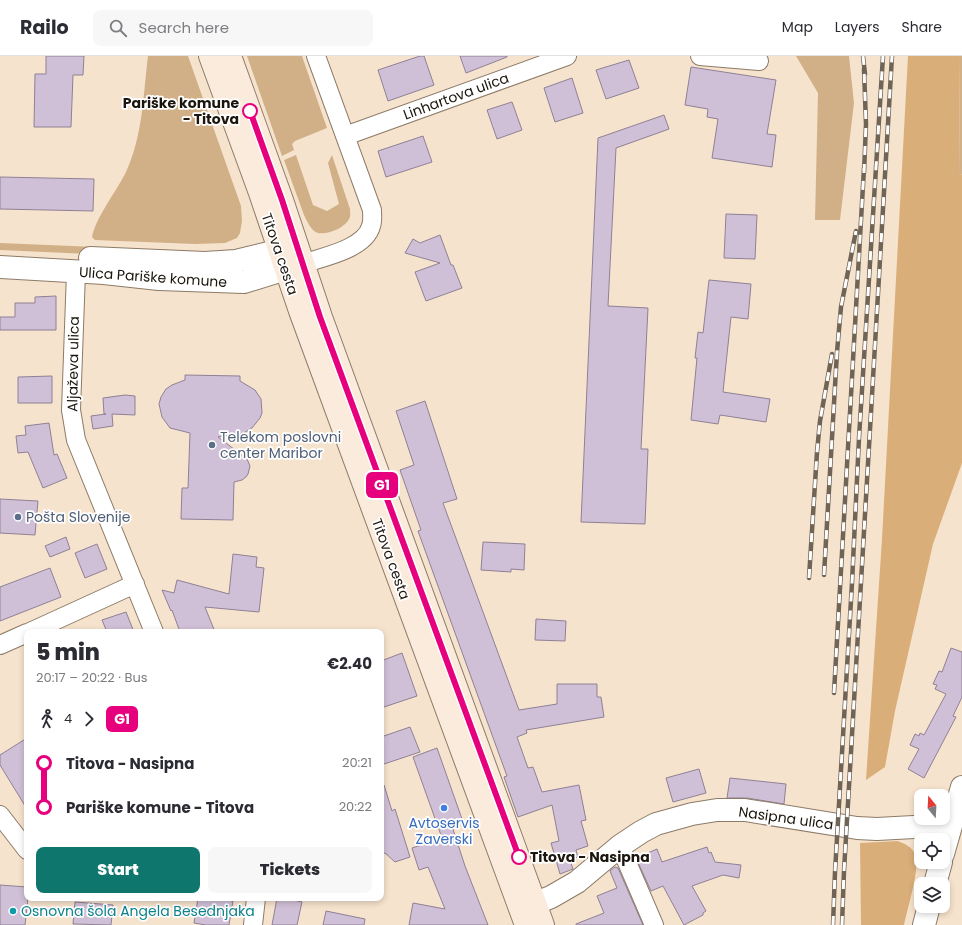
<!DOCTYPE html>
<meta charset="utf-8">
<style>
:root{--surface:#fff;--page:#f7f7f7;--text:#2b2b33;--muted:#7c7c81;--line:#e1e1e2;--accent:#0f766e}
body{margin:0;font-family:Poppins,sans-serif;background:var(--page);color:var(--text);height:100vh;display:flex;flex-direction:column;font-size:15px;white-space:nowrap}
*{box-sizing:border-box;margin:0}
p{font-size:13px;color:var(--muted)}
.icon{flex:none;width:22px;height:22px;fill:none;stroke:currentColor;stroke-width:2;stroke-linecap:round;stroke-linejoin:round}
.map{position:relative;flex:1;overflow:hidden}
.drawer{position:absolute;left:24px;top:573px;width:360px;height:272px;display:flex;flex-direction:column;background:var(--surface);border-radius:8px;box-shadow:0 2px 6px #0003}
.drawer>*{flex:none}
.badge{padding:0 8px;border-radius:6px;font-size:14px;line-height:26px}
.needle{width:26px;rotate:342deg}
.tools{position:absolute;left:914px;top:733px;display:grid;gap:8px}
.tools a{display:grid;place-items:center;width:36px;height:36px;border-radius:8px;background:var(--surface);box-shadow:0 2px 6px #0003;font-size:20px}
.map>.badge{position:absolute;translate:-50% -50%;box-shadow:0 0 0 2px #fff}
.legs{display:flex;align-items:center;gap:6px;height:44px;padding:0 12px;font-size:13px}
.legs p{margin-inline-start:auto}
.headline{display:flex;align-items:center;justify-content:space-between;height:68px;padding:0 12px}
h1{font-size:22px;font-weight:800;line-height:30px}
.cta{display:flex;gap:8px;margin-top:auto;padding:8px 12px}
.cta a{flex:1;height:46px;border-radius:8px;background:var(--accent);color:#fff;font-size:16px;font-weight:800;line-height:46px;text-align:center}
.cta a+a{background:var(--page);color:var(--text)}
ul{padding:0 12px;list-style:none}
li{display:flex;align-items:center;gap:14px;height:44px;font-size:15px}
li i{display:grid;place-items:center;width:6px;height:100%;margin:0 5px;background:currentColor}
li i::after{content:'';width:10px;height:10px;margin:-5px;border:3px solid;border-radius:50%;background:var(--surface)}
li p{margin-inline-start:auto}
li:first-child i{background:linear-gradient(#0000 50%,currentColor 0)}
li:last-child i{background:linear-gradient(currentColor 50%,#0000 0)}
header{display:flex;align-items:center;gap:24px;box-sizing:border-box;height:56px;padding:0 20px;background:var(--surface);border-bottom:1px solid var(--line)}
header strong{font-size:19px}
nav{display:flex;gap:22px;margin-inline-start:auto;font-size:14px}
.search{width:280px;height:36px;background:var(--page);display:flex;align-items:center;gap:10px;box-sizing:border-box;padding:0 14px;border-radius:8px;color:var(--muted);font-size:15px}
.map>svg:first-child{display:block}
.green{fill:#d2b087}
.forest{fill:#daae79}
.building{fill:#d0c0d7;stroke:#8f8095}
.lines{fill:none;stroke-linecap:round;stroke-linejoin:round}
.minor-casing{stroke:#8c7b67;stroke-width:20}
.tertiary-casing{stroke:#8c7b67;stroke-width:24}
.secondary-casing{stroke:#8c7b67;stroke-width:24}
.minor{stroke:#fff;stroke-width:18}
.tertiary{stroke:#fff;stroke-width:22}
.secondary{stroke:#fbebdc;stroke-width:22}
.rail-casing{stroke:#6f6456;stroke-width:4.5}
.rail{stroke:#fff;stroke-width:3;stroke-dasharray:9;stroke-linecap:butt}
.line-1-casing{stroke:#fff;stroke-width:9}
.line-1{stroke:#e6007e;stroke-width:6}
.stop-1-dot{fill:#fff;stroke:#e6007e;stroke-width:2}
.service-dot{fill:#5c6f8a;stroke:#fff;stroke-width:1.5}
.shop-dot{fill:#3f7fe0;stroke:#fff;stroke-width:1.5}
.culture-dot{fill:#0f9aa8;stroke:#fff;stroke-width:1.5}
.labels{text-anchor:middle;stroke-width:3.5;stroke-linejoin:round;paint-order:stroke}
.street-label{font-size:14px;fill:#1b150d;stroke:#fff}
.stop-label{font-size:14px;font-weight:bold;fill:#1b150d;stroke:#fff;text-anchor:end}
.service-label{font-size:14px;fill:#4e5e75;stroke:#fff;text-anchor:start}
.shop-label{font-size:14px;fill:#366cbe;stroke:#fff}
.culture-label{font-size:14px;fill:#0d838f;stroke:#fff;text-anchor:start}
</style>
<header>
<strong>Railo</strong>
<div class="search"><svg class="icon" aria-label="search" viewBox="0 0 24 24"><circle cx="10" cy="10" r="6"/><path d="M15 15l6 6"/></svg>Search here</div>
<nav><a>Map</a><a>Layers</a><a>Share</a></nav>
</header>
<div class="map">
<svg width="962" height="869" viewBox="0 0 962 869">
<rect width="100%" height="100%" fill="#f6e3cd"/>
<path class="green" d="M 148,0 L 188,0 L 241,150 L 242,165 L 240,177 L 237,182 L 225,187 L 195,188 L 95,184 L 92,181 C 96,161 116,136 126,116 C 143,79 143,40 148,0 Z
M 247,0 L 302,0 L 327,72 L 295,85 L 292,88 L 294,94 L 282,100 Z
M 796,0 L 849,0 L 854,47 L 840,164 L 815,164 L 818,37 Z
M 960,0 L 962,0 L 962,119 L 959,117 Z
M 296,99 L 313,149 L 327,155 L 339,148 L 328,107 L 332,99 L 350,153 C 350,157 351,160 349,163 C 345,172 327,179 318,177 C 311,175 307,165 304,159 L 284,104 Z
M 0,187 L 216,196 L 179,202 L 0,194 Z"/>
<path class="forest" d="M 908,0 L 960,0 L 959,117 L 962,119 L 962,407 L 933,488 L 895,655 L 885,711 L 866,724 L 882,483 Z
M 898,785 C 905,788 912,791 915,798 C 921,810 907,854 904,869 L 861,869 L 860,787 Z"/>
<path class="building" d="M 46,0 L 84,0 L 83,19 L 73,19 L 71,71 L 34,71 L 35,18 L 46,18 Z
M 420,0 L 424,0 L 434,29 L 388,45 L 378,14 Z
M 460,0 L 507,0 L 507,1 L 466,17 Z
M 629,4 L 639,32 L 606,43 L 596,14 Z
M 691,11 L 776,24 L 767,78 L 776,79 L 772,111 L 712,102 L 718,63 L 707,61 L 708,53 L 685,49 Z
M 572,22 L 583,57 L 555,66 L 544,32 Z
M 512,46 L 522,74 L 497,83 L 487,54 Z
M 664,59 L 669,73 L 616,92 L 608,250 L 648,252 L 641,393 L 648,393 L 645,468 L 581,466 L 598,82 Z
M 423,80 L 432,106 L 386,121 L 378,95 Z
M 0,121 L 94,123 L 93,155 L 0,153 Z
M 726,158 L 757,159 L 755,203 L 724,202 Z
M 440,179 L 451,209 L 453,209 L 462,232 L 426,245 L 415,216 L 440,207 L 405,197 L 413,183 L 420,187 Z
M 709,224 L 751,228 L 748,263 L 731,261 L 723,336 L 770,343 L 766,366 L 720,359 L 718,368 L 691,364 L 697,302 L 695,302 L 698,276 L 703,277 Z
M 56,240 L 56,274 L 0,274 L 0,261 L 15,261 L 15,247 L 35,247 L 35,241 Z
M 185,319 L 240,320 L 240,325 L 255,334 L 261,343 L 262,357 L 260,362 L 252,372 L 244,377 L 218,381 L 247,403 L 250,410 L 248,418 L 246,421 L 242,424 L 234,426 L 233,464 L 181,463 L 182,432 L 188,432 L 190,377 L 170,372 L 162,361 L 159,348 L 161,341 L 166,333 L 172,329 L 185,324 Z
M 52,320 L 52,347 L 18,347 L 18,321 Z
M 125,339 L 135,340 L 135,359 L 112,358 L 113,370 L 93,373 L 91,360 L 106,358 L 104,358 L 103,342 Z
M 425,345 L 457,443 L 443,447 L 519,654 L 557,648 L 557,628 L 597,628 L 597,641 L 601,641 L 604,661 L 526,674 L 527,677 L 517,681 L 528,712 L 533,711 L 542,736 L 579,729 L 586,764 L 581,765 L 588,790 L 576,794 L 578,801 L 570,804 L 573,813 L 560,818 L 551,787 L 559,785 L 552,749 L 518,761 L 504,721 L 507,720 L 418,475 L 421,474 L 400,414 L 414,409 L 396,355 Z
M 49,367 L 54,399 L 57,398 L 67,422 L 43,432 L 28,396 L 18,397 L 16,380 L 26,379 L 25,370 Z
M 0,443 L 38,445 L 35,479 L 0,477 Z
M 66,481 L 70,493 L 50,501 L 45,490 Z
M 483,486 L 525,488 L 524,514 L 511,513 L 511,516 L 481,514 Z
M 97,488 L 107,513 L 85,522 L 75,497 Z
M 233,498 L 257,501 L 256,511 L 264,512 L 259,556 L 205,551 L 215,576 L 180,576 L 172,554 L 171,555 L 162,534 L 174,537 L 177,524 L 229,538 Z
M 50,512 L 61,541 L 0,565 L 0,531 Z
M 126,556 L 134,576 L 107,576 L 102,564 Z
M 536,563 L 566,565 L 565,585 L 535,584 Z
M 951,592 L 962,596 L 962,641 L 953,660 L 956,661 L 924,722 L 908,713 L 919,693 L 910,689 L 915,678 L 919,680 L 920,677 L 924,679 L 946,638 L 935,633 L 937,629 L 933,628 L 939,615 L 942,616 Z
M 402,597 L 417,640 L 381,652 L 381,605 Z
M 410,671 L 420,696 L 381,709 L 381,681 Z
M 27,682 L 27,753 L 0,709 L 0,699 Z
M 437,692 L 462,763 L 451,767 L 465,810 L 488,869 L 409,869 L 413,847 L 445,853 L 428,811 L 419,814 L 412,792 L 442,782 L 413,701 Z
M 699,713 L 706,737 L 673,746 L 666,722 Z
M 730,722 L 786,728 L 784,748 L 747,742 L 727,742 Z
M 384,729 L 392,755 L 395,753 L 410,801 L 395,806 L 385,797 L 381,798 L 381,730 Z
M 707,791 L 709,797 L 711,796 L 715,806 L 741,809 L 739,822 L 723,819 L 692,830 L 706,855 L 703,857 L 703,859 L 684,869 L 663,830 L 651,835 L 636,802 L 657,793 L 662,806 Z
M 615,811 L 618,812 L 643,869 L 576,869 L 576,868 L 604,857 L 597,840 L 617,832 L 610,815 Z
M 0,829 L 27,831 L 28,842 L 25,869 L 0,869 Z
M 198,842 L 232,842 L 231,845 L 233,845 L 229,869 L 206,869 L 194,867 Z
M 277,842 L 285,842 L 302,846 L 297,869 L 272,869 Z
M 75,846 L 113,849 L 111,869 L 73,868 Z
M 326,855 L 365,863 L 364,869 L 323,869 Z"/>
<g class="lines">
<g class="minor-casing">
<path id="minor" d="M 700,0 L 759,5
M 345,80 L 567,0
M 302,208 C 323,201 365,193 371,170 C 373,165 372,159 372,154 L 316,0
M 76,216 L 71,354 L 76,384 L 154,576
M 30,576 L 135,528
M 0,589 L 27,577
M 0,759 L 27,794
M 620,790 L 654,869
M 253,869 L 256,842"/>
</g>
<g class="tertiary-casing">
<path id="tertiary" d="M 90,202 L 205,207 L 236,205 L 297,190
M 0,211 L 104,217 L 159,223 L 244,226 L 302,208
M 943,798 L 962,731
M 935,828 L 941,806
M 536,847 L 551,841 L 577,826 L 620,790 L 641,776 L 656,768 L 692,758 L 717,754 L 745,754 L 857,772 L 877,773 L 951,769
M 924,869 L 929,850"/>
</g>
<g class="secondary-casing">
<path id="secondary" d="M 210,0 L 260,137 L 300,255 L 526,869
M 230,0 L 282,144 L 321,261 L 543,869"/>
</g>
<use href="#minor" class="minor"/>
<use href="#tertiary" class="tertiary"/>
<use href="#secondary" class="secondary"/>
<g class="rail-casing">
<path id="rail" d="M 863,0 L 865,18
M 864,117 L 866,68 L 864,13
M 824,519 L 837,296 L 841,251 L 856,175
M 809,522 L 817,396 L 820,365 L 832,298
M 834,637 L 864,112
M 833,869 L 835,816 L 852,527 L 859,382 L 883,0
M 842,869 L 844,815 L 892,0"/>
</g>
<use href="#rail" class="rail"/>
</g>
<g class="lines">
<g class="line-1-casing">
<path id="line-1" d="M 250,55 L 282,144 L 320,261 L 519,801"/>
</g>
<use href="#line-1" class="line-1"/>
</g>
<g class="stop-1-dot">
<circle cx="250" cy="55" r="7"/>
<circle cx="519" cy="801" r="7"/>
</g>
<g class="service-dot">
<circle cx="212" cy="389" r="4"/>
<circle cx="18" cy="461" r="4"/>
</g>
<circle class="shop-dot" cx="444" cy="752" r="4"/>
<circle class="culture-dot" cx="13" cy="855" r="4"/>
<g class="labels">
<g class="street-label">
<text transform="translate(456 40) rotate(-20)" y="5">Linhartova ulica</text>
<text transform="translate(280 198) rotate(71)" y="5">Titova cesta</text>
<text transform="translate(153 221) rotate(4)" y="5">Ulica Pariške komune</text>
<text transform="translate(73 308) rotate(-89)" y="5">Aljaževa ulica</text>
<text transform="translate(391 503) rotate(70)" y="5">Titova cesta</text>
<text transform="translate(786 762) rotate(8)" y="5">Nasipna ulica</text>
</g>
<g class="stop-label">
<text x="239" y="52">Pariške komune<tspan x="239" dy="16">- Titova</tspan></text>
<text x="530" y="806" text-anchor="start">Titova - Nasipna</text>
</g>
<g class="service-label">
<text x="220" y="386">Telekom poslovni<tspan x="220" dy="16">center Maribor</tspan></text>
<text x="26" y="466">Pošta Slovenije</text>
</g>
<g class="shop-label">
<text x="444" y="772">Avtoservis<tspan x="444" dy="16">Zaverski</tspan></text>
</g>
<g class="culture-label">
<text x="21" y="860">Osnovna šola Angela Besednjaka</text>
</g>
</g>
</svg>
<div class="tools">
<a><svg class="needle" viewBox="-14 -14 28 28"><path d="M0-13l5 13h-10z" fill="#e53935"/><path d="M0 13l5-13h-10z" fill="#7c7c81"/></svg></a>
<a><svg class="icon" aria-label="locate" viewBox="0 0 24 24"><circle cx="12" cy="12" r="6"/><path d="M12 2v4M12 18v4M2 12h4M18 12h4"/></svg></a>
<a><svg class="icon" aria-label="layers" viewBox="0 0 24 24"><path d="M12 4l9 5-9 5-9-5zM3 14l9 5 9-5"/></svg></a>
</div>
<b class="badge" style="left:382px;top:429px;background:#e6007e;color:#fff">G1</b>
<section class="drawer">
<div class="headline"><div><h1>5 min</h1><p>20:17 – 20:22 · Bus</p></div><b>€2.40</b></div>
<div class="legs"><svg class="icon" aria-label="walk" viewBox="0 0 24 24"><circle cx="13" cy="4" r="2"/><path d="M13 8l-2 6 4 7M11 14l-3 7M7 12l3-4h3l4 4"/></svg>4<svg class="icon" aria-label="forward" viewBox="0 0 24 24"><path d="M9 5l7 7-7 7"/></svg><b class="badge" style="background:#e6007e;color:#fff">G1</b></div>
<ul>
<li><i style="color:#e6007e"></i><b>Titova - Nasipna</b><p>20:21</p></li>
<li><i style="color:#e6007e"></i><b>Pariške komune - Titova</b><p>20:22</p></li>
</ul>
<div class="cta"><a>Start</a><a>Tickets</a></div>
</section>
</div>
